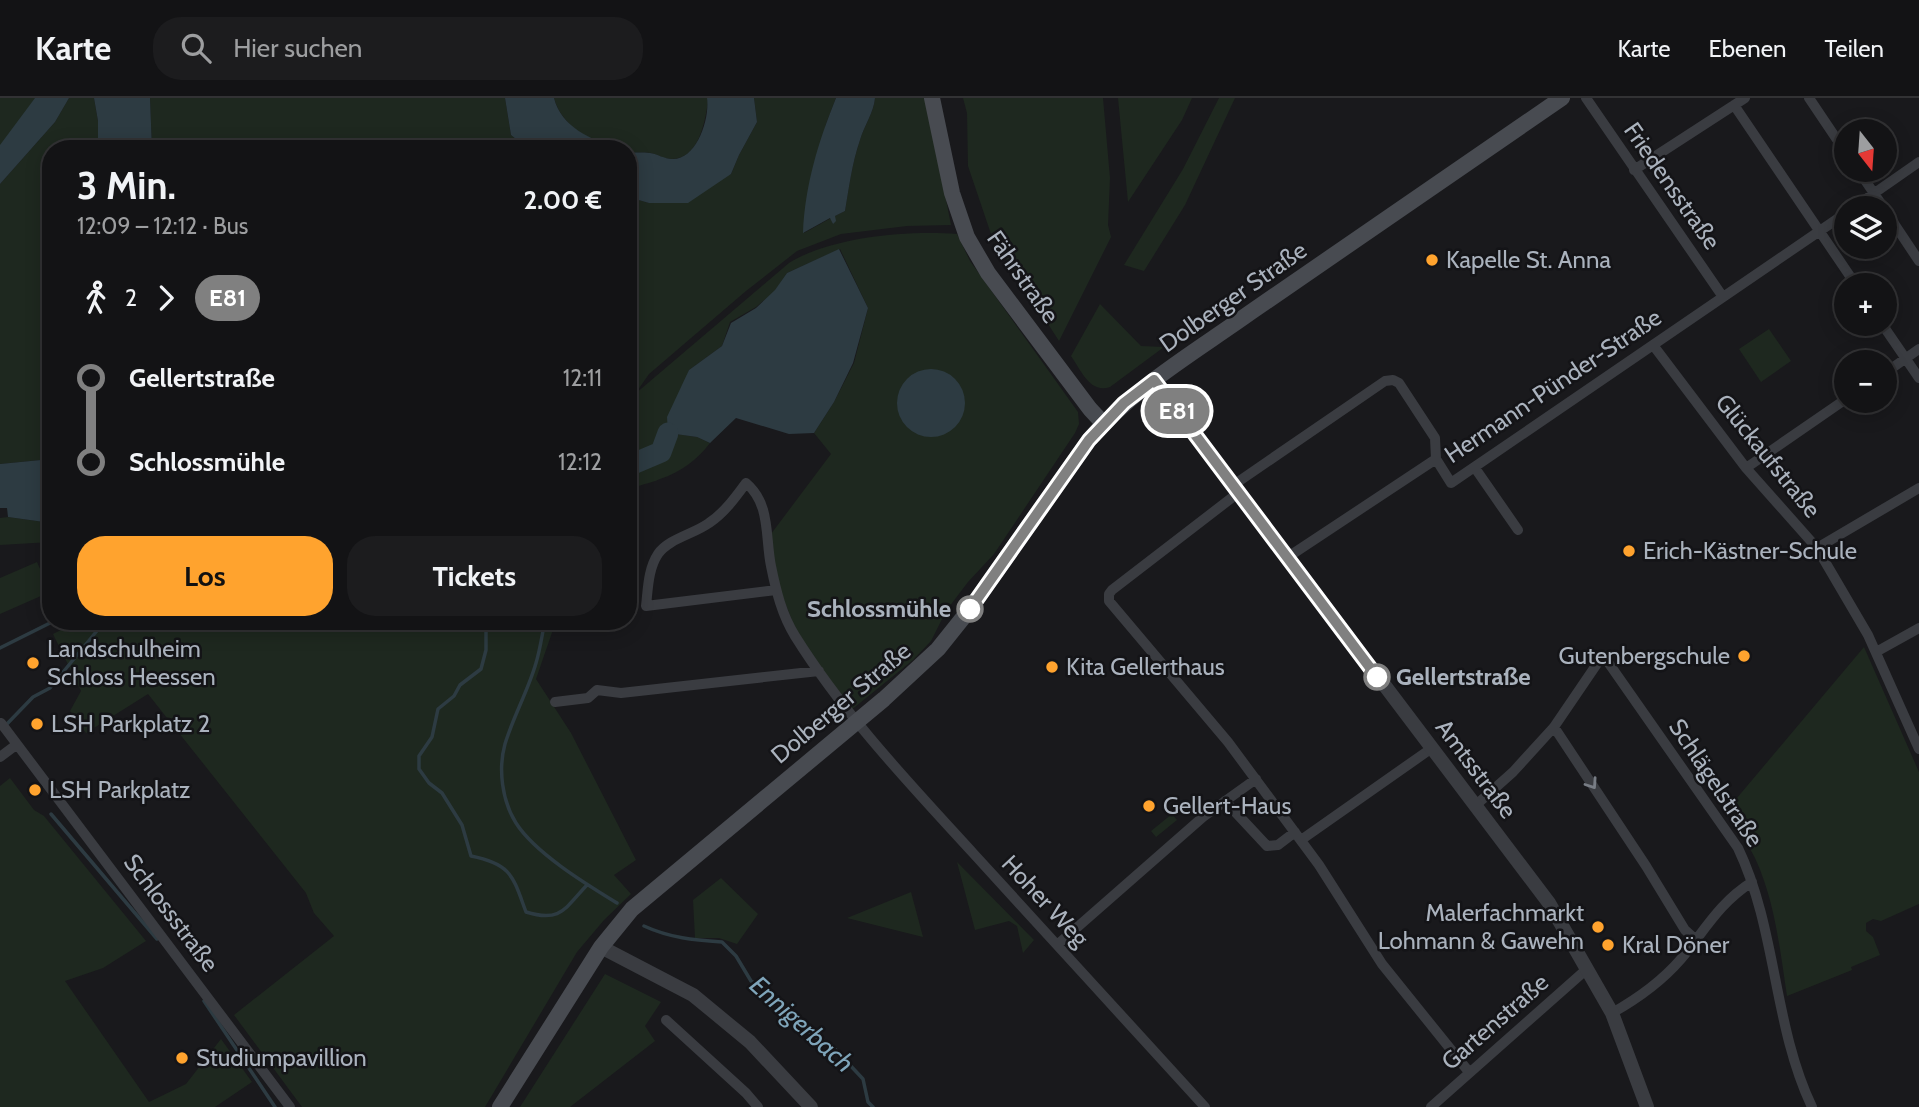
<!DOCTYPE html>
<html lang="de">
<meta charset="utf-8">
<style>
:root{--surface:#131315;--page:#1c1c1e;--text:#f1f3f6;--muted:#9d9ea0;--line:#323234;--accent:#ffa32e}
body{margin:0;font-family:Cabin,sans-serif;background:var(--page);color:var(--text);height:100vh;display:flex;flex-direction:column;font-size:26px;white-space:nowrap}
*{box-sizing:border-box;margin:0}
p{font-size:23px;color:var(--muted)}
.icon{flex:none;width:38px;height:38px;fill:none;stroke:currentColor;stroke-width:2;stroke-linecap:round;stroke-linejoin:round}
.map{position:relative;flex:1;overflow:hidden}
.drawer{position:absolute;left:42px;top:42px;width:595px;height:490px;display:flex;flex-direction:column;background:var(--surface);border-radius:28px;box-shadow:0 4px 18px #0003,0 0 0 2px var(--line)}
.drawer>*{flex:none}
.badge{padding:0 14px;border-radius:23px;font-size:24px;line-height:46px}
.needle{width:46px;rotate:163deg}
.controls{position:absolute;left:1834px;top:21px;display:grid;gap:14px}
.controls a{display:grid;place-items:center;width:63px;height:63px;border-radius:50%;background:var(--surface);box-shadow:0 4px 18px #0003,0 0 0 2px var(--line);font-size:35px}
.map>.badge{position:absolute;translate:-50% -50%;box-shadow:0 0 0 4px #fff}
.legs{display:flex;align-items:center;gap:10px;height:77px;padding:0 35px;font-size:23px}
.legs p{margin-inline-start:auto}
.summary{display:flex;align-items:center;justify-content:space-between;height:119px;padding:0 35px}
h1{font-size:38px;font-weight:700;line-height:52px}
.action{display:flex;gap:14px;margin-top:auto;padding:14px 35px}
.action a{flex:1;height:80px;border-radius:28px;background:var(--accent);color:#111;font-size:28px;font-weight:700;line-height:80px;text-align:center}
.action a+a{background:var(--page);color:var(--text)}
ul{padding:0 35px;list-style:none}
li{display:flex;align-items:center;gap:24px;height:84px;font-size:26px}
li i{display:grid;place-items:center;width:10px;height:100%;margin:0 9px;background:currentColor}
li i::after{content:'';width:18px;height:18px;margin:-9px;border:5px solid;border-radius:50%;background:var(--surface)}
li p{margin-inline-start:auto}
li:first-child i{background:linear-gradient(#0000 50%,currentColor 0)}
li:last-child i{background:linear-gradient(currentColor 50%,#0000 0)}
header{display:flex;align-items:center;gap:42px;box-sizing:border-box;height:98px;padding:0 35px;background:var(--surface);border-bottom:2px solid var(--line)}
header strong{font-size:33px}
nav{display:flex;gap:38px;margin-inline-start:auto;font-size:24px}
.search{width:490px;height:63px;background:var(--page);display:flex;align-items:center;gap:18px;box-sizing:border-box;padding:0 24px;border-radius:28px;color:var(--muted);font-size:26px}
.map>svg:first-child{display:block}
.green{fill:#1e281f}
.water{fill:#2d3b42}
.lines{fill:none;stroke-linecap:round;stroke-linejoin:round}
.stream{stroke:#2d3b42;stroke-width:3.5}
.river{stroke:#2d3b42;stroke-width:21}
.minor{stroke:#3a3c41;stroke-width:10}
.tertiary{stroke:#3a3c41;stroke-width:14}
.secondary{stroke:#484b51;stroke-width:16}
.oneway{stroke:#787d85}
.line-1-casing{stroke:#fff;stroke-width:16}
.line-1{stroke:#808080;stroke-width:10}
.poi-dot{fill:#ffa32e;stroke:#141417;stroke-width:2.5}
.stop-1-dot{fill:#fff;stroke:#808080;stroke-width:3.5}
.labels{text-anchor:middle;stroke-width:5;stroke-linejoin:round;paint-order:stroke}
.street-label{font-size:24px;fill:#aab2bd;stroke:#141417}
.poi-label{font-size:24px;fill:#aab2bd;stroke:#141417;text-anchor:start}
.stop-label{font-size:24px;font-weight:bold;fill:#aab2bd;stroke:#141417;text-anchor:end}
.water-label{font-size:26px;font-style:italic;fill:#7fa5ba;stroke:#141417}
</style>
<header>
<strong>Karte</strong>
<div class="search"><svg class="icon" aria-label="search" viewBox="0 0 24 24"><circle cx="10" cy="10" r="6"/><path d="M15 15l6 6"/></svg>Hier suchen</div>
<nav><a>Karte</a><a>Ebenen</a><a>Teilen</a></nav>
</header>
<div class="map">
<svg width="1919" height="1009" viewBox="0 0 1919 1009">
<rect width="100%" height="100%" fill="#19191c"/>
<path class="green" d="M 0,0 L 45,0 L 0,59 Z
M 69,0 L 94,0 L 98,23 L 98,51 L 51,51 L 51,361 L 0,366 L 0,86 L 55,24 Z
M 150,0 L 505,0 L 511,37 L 528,51 L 152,51 Z
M 554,0 L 707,0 L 708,4 C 705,23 699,61 672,61 C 665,61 658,57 651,55 C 643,54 636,55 628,54 L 628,51 C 599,51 561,29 554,0 Z
M 754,0 L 836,0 L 826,26 L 804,135 L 831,120 L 833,126 L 835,118 L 845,113 C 849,89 852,65 860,42 C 864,28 874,14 875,0 L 926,0 L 951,127 L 907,128 L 841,136 L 797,153 L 746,193 L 649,276 L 635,296 L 789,165 C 831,139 907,132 957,136 L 970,163 L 1078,314 L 1079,326 L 1075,335 L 994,456 L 968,484 L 946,513 L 931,543 L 913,562 L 850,613 L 797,536 L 772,470 L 771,436 L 831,356 L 814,335 L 834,304 L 854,265 L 868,210 L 840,151 L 787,175 L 775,193 L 756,209 L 730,224 L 722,248 L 689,272 L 669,335 L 697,339 L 710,345 C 697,362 681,374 660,381 C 649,386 639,386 628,393 L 628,99 L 649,105 L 731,76 L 739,57 L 757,24 Z
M 963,0 L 1103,0 L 1110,80 L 1108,127 L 1111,139 L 1059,243 L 992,139 L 968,68 L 967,15 Z
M 1118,0 L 1192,0 L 1182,22 L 1128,104 Z
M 1219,0 L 1235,0 L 1185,107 L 1144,173 L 1124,167 L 1183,71 Z
M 1100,206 L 1141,248 L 1164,249 L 1110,289 C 1090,296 1081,272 1071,258 Z
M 1769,231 L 1791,263 L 1761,284 L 1739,251 Z
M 8,419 L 51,425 L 51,444 L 0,447 L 0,420 Z
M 37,464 L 50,494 L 0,516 L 0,480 Z
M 79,523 L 556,523 L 536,581 L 571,635 L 636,762 L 614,777 L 631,796 L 604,822 L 577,854 L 485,1009 L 302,1009 L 234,917 L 334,838 L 314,815 L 306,795 L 148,596 L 86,635 L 70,613 L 81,593 L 53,536 Z
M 1864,549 L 1919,674 L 1919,806 L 1881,823 L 1873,821 L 1866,825 L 1866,833 L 1873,839 L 1880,857 L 1851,869 L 1852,872 L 1787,898 C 1780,852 1775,803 1755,760 C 1747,744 1735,729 1726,713 Z
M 10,680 L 34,712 L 44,718 L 146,843 L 103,870 L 65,883 L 149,1004 L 186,986 L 221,941 L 252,984 L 215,1009 L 0,1009 L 0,688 Z
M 1172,716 L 1177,722 L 1156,739 L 1151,733 Z
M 957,764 L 1034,842 L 1023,855 L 1017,828 L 1009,823 L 975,832 Z
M 721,780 L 758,816 L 737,846 L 719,840 L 695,840 L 693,802 Z
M 911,794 L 923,839 L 847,820 Z
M 605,876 L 661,904 L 645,928 L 655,943 L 570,1009 L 520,1009 Z"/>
<path class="water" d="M 35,0 L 69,0 L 55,24 L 0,86 L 0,47 Z
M 94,0 L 150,0 L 152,51 L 98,51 L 98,23 Z
M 505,0 L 554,0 C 561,29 591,41 617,51 L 528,51 L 511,37 Z
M 707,0 L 754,0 L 757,24 L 739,57 L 731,76 L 688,105 L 649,105 L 628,99 L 628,54 C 636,55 643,54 650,55 C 657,56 665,61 672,61 C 697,62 710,20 707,0 Z
M 836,0 L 875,0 C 874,14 864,28 860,42 C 852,65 849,90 845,113 L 835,118 L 836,123 L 833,126 L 830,120 L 803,135 C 805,87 818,45 836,0 Z
M 839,151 L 868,210 L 853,265 L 834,304 L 814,335 L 789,336 L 736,320 L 710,345 L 697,339 L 668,335 L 667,319 L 689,272 L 722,248 L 731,225 L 756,210 L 775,192 L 787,175 Z
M897 305a34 34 0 1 1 68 0a34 34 0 1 1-68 0Z
M 51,361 L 51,425 L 8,419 L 7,410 L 0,410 L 0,366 Z"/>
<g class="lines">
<path class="stream" d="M 545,523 C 542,537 540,552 536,565 C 528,593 513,619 505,646 C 498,671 502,703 516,725 C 535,755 586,786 617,805
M 486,534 L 486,552 L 481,571 L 460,587 L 454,598 L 438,611 L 432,639 L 419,658 L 419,671 L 429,685 L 442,695 L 462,727 L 471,758 C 512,766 513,779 526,814 C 561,825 565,810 587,787
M 0,550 L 54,523
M 4,629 L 33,599 L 50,590 L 105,523
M 51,716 L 157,841
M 644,828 C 670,840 694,842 722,844 L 736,858 L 751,883 L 772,895 L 784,913 L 800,929 L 833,949 L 863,981 L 868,1004 L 873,1009
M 204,903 L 275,1009"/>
<path class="river" d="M 628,368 L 661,354 L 668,335"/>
<path class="minor" d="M 1586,0 L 1723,199
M 1809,0 L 1846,55
M 1734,7 L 1856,187
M 1634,72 L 1745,0
M 1858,72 L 1884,110
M 1853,110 L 1919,64
M 1885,112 L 1919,163
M 1882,226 L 1919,280
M 1653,247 L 1746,370 L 1817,450 L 1868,537 L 1919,651
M 1885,275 L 1919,251
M 1475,370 L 1518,432
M 1746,370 L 1846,301
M 1232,388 L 1385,283 L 1393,282 L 1399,285 L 1435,340 L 1436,361
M 1238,395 L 1112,492 L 1109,496 L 1109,503 L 1228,644 L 1319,767 L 1382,866 L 1469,974
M 1817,450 L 1919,390
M 1288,459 L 1436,361 L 1451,385 L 1846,115
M 776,492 L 646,508 C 648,491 648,471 658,456 C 668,441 694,436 709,425 C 724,415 735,400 746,385 C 771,406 765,439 771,468 C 776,493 782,517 795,538 C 845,618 910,686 973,755 C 1050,840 1128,924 1205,1009
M 1876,554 L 1919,530
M 555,604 L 588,600 L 597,592 L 621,595 L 819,573
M 1,625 L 290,1009
M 1554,629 L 1646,768 L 1685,832 L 1695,841
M 0,659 L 16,647
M 1225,703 L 1267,748 L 1278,747 L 1295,734
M 1476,707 L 1513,674 L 1554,629 L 1603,557 L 1738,750 C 1777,832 1773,927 1812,1009
M 1301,742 L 1432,650
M 1057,847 L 1203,719 L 1256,681
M 1612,915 C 1637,901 1662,883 1681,861 C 1705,832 1719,805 1752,784
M 666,922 L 746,995 L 758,1009
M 1431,1009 L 1588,870"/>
<path class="tertiary" d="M 1154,282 L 1549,805 L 1612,915 L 1647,1009
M 601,849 L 693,897 L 750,944 L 811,1009"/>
<path class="secondary" d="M 932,0 L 952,95 L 967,139 L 988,175 L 1090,311 L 1103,325
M 500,1009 L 601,849 L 632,811 L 884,601 L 938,551 L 970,511 L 1089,342 C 1134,289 1195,254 1251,214 C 1354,142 1458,71 1562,0"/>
</g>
<defs><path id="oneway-chevron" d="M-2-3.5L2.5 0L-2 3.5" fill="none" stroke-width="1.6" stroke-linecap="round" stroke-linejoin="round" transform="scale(1.75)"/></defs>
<use class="oneway" href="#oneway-chevron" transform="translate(1592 686) rotate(56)"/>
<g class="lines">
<g class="line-1-casing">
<path id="line-1" d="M 970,511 L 1089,342 L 1124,305 L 1154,282 L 1377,579"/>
</g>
<use href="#line-1" class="line-1"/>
</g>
<g class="poi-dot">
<circle cx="1432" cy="162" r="7"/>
<circle cx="1629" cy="453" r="7"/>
<circle cx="1744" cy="558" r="7"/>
<circle cx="33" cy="565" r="7"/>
<circle cx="1052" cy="569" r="7"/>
<circle cx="37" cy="626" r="7"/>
<circle cx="35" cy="692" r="7"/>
<circle cx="1149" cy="708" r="7"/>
<circle cx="1598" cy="829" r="7"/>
<circle cx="1608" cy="847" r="7"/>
<circle cx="182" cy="960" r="7"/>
</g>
<g class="stop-1-dot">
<circle cx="970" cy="511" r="12"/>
<circle cx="1377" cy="579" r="12"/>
</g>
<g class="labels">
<g class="street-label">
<text transform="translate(1672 88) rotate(55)" y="8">Friedensstraße</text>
<text transform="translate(1023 179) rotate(55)" y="8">Fährstraße</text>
<text transform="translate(1233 199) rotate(-35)" y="8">Dolberger Straße</text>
<text transform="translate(1553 288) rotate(-34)" y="8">Hermann-Pünder-Straße</text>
<text transform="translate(1768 358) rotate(51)" y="8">Glückaufstraße</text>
<text transform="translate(841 605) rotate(-40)" y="8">Dolberger Straße</text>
<text transform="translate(1476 671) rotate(53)" y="8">Amtsstraße</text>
<text transform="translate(1716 685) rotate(56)" y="8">Schlägelstraße</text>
<text transform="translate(1045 803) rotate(47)" y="8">Hoher Weg</text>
<text transform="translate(171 815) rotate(53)" y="8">Schlossstraße</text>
<text transform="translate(1495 924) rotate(-41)" y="8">Gartenstraße</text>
</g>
<g class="poi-label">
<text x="1446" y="170">Kapelle St. Anna</text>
<text x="1643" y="461">Erich-Kästner-Schule</text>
<text x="47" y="559">Landschulheim<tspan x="47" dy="28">Schloss Heessen</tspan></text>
<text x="1730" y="566" text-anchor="end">Gutenbergschule</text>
<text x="1066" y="577">Kita Gellerthaus</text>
<text x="51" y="634">LSH Parkplatz 2</text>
<text x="49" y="700">LSH Parkplatz</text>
<text x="1163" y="716">Gellert-Haus</text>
<text x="1584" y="823" text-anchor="end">Malerfachmarkt<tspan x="1584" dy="28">Lohmann &amp; Gawehn</tspan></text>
<text x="1622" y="855">Kral Döner</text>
<text x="196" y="968">Studiumpavillion</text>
</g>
<g class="stop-label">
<text x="951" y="519">Schlossmühle</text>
<text x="1396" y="587" text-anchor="start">Gellertstraße</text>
</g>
<g class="water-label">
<text transform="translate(802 926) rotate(42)" y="9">Ennigerbach</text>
</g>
</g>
</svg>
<div class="controls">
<a><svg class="needle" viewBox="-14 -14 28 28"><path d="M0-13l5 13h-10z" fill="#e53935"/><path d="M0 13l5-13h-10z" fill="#9d9ea0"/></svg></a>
<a><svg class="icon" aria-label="layers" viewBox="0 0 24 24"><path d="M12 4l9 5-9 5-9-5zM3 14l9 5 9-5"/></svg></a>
<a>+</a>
<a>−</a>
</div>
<b class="badge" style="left:1177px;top:313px;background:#808080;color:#fff">E81</b>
<section class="drawer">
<div class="summary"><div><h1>3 Min.</h1><p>12:09 – 12:12 · Bus</p></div><b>2.00 €</b></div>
<div class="legs"><svg class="icon" aria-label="walk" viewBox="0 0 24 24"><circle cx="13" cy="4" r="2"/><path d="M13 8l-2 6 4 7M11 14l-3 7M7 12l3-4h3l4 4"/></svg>2<svg class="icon" aria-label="forward" viewBox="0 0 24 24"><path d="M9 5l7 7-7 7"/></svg><b class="badge" style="background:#808080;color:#fff">E81</b></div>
<ul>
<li><i style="color:#808080"></i><b>Gellertstraße</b><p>12:11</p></li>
<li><i style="color:#808080"></i><b>Schlossmühle</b><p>12:12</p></li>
</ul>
<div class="action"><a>Los</a><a>Tickets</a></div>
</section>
</div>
